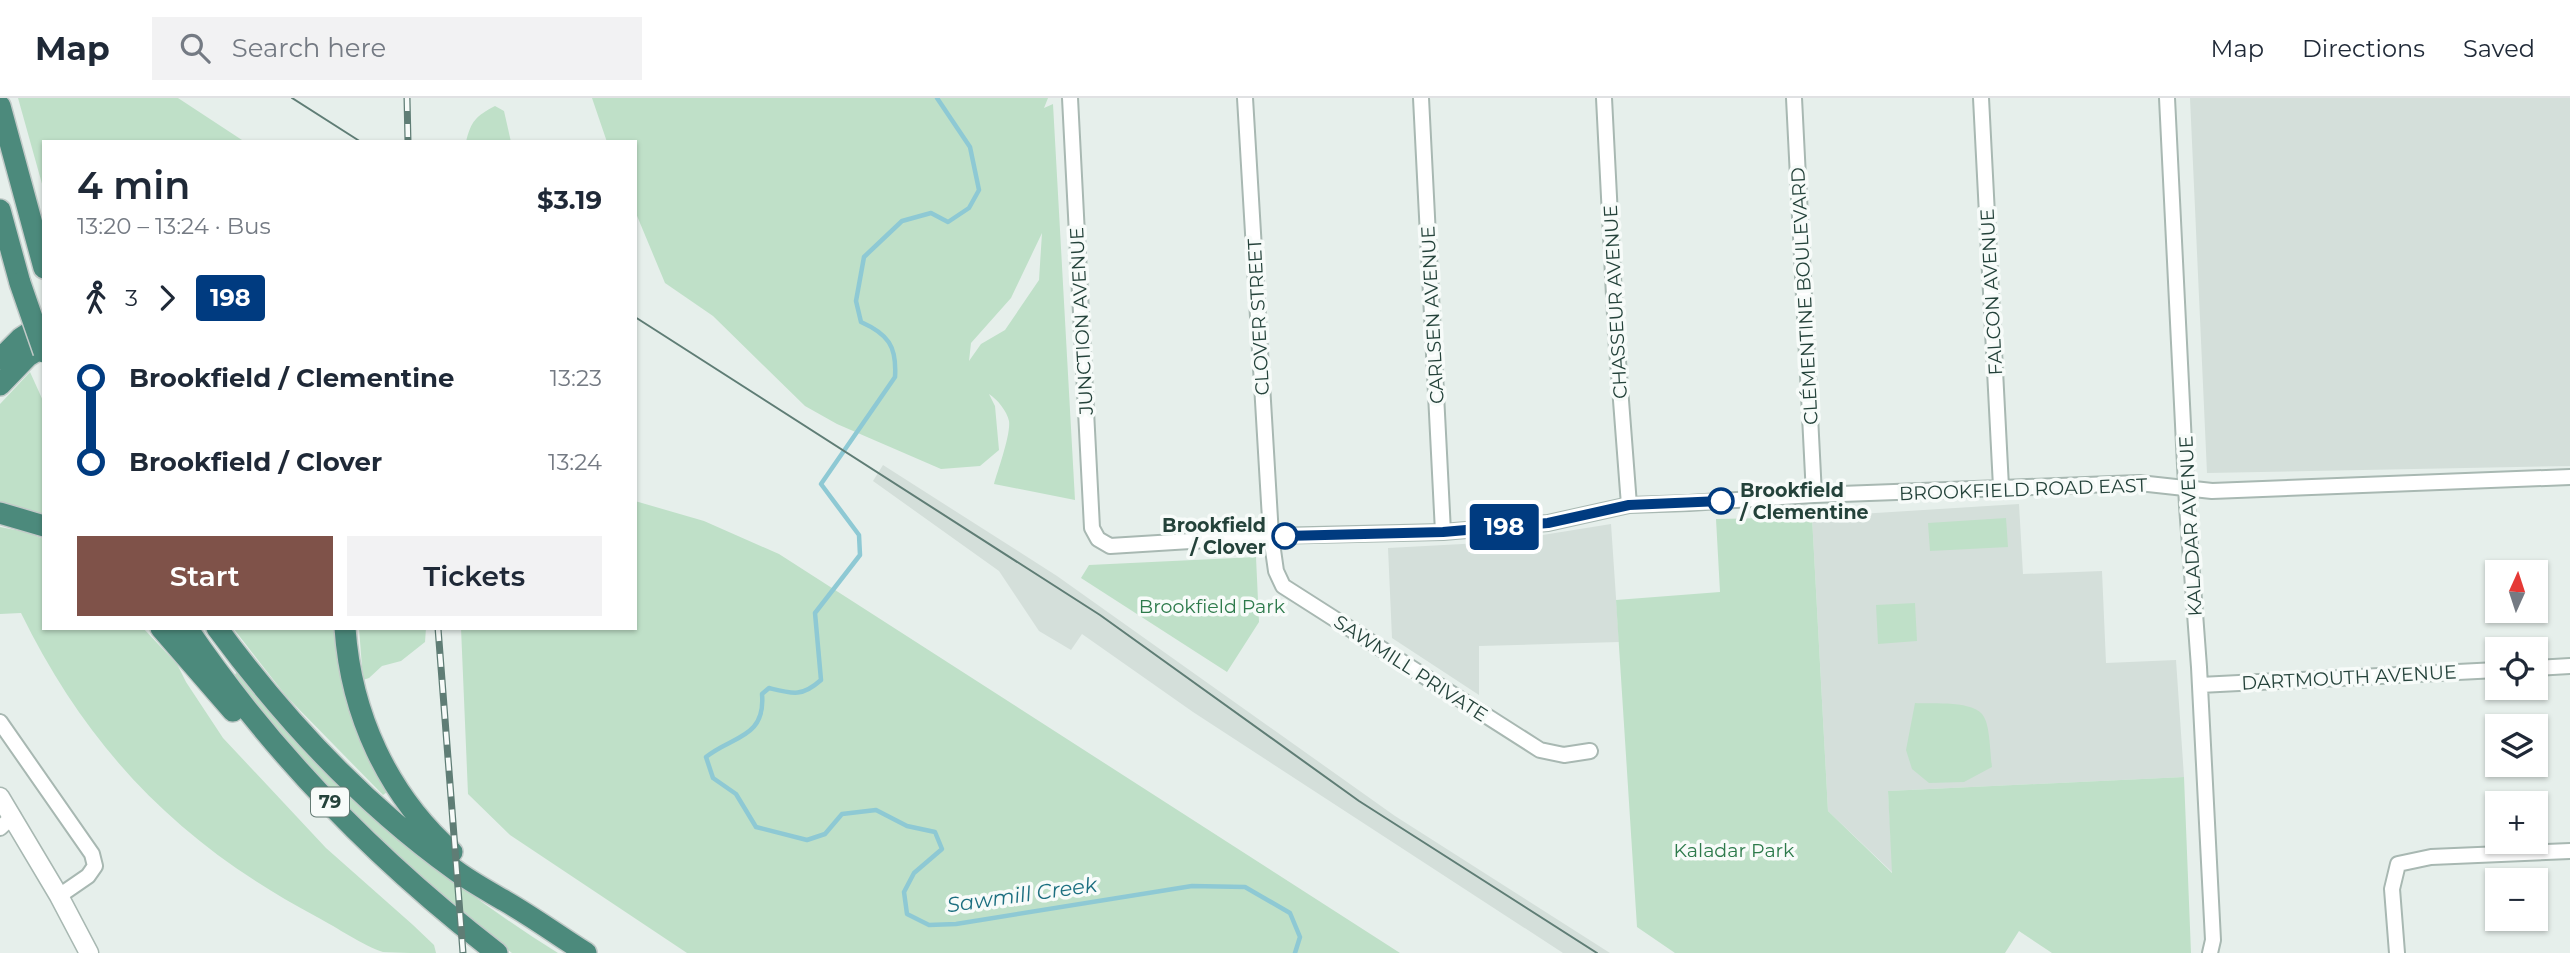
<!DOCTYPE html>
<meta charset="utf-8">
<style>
:root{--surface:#fff;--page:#f2f2f3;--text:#1f2937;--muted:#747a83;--line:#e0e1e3;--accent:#7f5249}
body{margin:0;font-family:Montserrat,sans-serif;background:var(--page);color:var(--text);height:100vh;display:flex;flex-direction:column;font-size:26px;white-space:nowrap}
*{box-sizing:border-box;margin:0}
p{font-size:23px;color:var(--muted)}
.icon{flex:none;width:38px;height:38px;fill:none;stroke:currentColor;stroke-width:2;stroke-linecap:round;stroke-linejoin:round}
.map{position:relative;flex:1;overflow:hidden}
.drawer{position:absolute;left:42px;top:42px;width:595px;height:490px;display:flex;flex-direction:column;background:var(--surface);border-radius:0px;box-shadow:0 2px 5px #0004}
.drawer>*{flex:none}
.badge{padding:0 14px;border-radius:5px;font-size:24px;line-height:46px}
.needle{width:46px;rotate:3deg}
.tools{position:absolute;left:2485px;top:462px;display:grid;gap:14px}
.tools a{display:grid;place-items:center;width:63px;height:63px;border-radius:0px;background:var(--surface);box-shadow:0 2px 5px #0004;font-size:35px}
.map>.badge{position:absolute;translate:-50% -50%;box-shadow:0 0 0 4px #fff}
.legs{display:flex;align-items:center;gap:10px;height:77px;padding:0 35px;font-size:23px}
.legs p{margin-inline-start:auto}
.head{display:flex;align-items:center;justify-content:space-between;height:119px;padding:0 35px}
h1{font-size:38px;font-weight:600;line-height:52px}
.action{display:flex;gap:14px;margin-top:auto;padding:14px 35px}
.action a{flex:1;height:80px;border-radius:0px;background:var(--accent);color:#fff;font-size:28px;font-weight:600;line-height:80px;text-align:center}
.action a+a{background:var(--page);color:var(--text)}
ul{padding:0 35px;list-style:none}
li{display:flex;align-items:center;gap:24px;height:84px;font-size:26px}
li i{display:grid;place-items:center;width:10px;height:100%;margin:0 9px;background:currentColor}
li i::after{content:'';width:18px;height:18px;margin:-9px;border:5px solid;border-radius:50%;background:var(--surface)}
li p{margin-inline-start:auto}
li:first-child i{background:linear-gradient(#0000 50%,currentColor 0)}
li:last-child i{background:linear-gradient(currentColor 50%,#0000 0)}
header{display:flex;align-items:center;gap:42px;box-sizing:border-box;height:98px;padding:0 35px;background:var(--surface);border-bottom:2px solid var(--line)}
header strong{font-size:33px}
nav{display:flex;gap:38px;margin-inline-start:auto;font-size:24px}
.search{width:490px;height:63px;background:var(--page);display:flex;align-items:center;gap:18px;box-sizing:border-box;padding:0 24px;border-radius:0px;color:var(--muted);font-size:26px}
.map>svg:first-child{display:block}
.built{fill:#d4dfda}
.green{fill:#bfe0c8;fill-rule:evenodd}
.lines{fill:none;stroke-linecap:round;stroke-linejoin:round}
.stream{stroke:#8ec9d4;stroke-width:4.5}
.minor-casing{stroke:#a8b8b2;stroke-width:18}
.tertiary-casing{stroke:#a8b8b2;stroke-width:21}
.trunk-casing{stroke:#c2cac8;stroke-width:24}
.minor{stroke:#fff;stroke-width:14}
.tertiary{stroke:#fff;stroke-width:18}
.trunk{stroke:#4c8a7c;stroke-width:21}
.tram{stroke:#5f7d75;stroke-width:2}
.rail-casing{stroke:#5f7d75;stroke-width:7}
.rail{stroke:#f7fbf9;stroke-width:4.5;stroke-dasharray:13;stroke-linecap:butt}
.trunk-bridge-casing{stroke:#c2cac8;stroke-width:24;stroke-linecap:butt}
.trunk-bridge{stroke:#4c8a7c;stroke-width:21}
.line-1-casing{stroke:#fff;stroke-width:16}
.line-1{stroke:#003b80;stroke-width:10}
.stop-1-dot{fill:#fff;stroke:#003b80;stroke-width:3.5}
.labels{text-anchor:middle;stroke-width:7;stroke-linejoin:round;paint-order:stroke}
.shield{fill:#f7fbf9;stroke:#637a73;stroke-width:2}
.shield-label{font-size:18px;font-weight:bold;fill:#24423a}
.street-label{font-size:19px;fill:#24423a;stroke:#f7fbf9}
.stop-label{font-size:19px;font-weight:bold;fill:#24423a;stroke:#f7fbf9;text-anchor:start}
.park-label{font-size:19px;fill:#2d7a4b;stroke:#f7fbf9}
.water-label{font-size:21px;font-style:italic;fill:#1c6f80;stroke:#f7fbf9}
</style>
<header>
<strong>Map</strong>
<div class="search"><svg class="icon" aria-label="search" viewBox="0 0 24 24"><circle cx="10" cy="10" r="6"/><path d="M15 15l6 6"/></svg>Search here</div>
<nav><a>Map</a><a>Directions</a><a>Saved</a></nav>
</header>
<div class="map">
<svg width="2570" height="855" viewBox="0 0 2570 855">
<rect width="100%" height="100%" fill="#e6efeb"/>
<path class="built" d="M 2190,0 L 2570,0 L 2570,368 L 2207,375 Z
M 883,367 L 1057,478 L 1395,718 L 1610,855 L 1563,855 L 1193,614 L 1082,536 L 1071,552 L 1039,533 L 999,473 L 873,383 Z
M 2019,406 L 2023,476 L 2102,473 L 2106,565 L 2176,562 L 2184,679 L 1888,693 L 1893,775 L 1828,713 L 1812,419 Z
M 1611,426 L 1619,544 L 1479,548 L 1479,597 L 1392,540 L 1388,450 L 1500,444 Z"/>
<path class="green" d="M 18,0 L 178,0 L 245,44 L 44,44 L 44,93 Z
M 592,0 L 1048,0 L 1044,10 L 1053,6 L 1075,402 L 994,386 C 998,372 1011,336 1009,323 C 1007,313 997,301 989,296 L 995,308 L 999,352 L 980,368 L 941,371 L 837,326 L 805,308 L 713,218 L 665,185 L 635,113 L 635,44 L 607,44 ZM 1042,135 L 1039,182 L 1005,232 L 981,246 L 969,263 L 971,245 L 1011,200 Z
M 495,8 L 504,13 L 511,44 L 466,44 C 471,23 476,18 495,8 Z
M 30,274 L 44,305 L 44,420 L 0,410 L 0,306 Z
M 635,403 L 704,423 L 779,456 L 1400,855 L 687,855 L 510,737 L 468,696 L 461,530 L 635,530 Z
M 1812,419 L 1828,713 L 1892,775 L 1888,693 L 2184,679 L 2191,855 L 2052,855 L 2019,833 L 2005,855 L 1675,855 L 1637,829 L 1616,502 L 1720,494 L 1716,421 Z
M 2006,420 L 2008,449 L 1930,453 L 1928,425 Z
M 0,429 L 26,434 L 44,441 L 44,530 L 143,530 L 177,566 L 186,584 L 223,640 L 326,750 L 413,827 L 434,847 L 436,855 C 421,855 398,855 383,854 C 364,848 336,829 317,819 C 181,747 89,654 21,515 L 0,516 Z
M 1256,459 L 1259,524 L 1227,574 L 1081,480 L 1089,467 Z
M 1915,505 L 1917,543 L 1878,546 L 1876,507 Z
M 233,530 L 337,530 L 372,665 L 387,694 L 383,697 L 286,598 Z
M 359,530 L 426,530 L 425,544 L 401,563 L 382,568 L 369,580 L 363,582 Z
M 237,574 C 259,600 280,627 304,651 C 380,728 466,798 558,855 L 512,855 L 474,827 L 366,730 L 298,659 L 233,579 Z
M 1915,605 C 1932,606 1976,602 1984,619 C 1990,629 1990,655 1992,669 L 1964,684 L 1929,685 L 1912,671 L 1906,652 Z"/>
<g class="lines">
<path class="stream" d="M 937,0 L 970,49 L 979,92 L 969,110 L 948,124 L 931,115 L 902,123 L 864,159 L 856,203 L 861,224 C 888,236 897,248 895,279 L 821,386 L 859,437 L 860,457 L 815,515 L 821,582 C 802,599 793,596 769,590 L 762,596 C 766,640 732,638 706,659 L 713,680 L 736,696 L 756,729 L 807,742 L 825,736 L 842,716 L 876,712 L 907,728 L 935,734 L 942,751 L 914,775 L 904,794 L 907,816 L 929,827 L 956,826 L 1192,788 L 1245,789 L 1290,815 L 1300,839 L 1295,855"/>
<g class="minor-casing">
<path id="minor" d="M 1070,0 L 1092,430 L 1098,441 L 1110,448 L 1271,438 L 1443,434 L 1548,425 L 1629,407 L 1689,405 L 1814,397 L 2139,385 L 2212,393 L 2570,379
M 1245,0 L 1271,438 L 1276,473 L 1283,488 L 1540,652 L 1564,657 L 1590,653
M 1421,0 L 1443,434
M 1604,0 L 1616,237 L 1629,407
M 1794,0 L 1814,397
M 1981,0 L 2001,389
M 2167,0 L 2187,408 L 2199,569 L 2213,842 L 2210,855
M 2536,570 L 2570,568
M 2200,587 L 2497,572
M 0,624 L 92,756 L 95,768 L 88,778 L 59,798
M 0,730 L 13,718
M 2397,855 L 2392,791 L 2398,766 L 2431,759 L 2570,753"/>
</g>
<g class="tertiary-casing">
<path id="tertiary" d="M 0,699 L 59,798 L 89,855"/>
</g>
<g class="trunk-casing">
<path id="trunk" d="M 0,8 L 44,170
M 0,112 L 20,185
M 0,261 L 21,240 L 44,225
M 0,287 L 28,258 L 44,248
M 0,415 L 44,428
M 161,530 L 233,613
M 187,530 C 271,654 379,764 497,855
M 217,530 C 284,621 363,706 455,772 C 471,784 488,793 505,803 C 533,819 559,838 586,855
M 345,530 C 351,616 387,696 452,754"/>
</g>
<use href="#minor" class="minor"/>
<use href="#tertiary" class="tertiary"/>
<use href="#trunk" class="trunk"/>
<path class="tram" d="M 292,0 L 361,44
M 635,219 L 1100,517 L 1359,703 L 1597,855"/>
<g class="rail-casing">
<path id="rail" d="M 407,0 L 408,44
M 438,530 L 463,855"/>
</g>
<use href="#rail" class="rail"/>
<g class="trunk-bridge-casing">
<path id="trunk-bridge" d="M 20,185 L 44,254"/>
</g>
<use href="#trunk-bridge" class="trunk-bridge"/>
</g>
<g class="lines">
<g class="line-1-casing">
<path id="line-1" d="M 1285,438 L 1443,434 L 1548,425 L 1629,407 L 1721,403"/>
</g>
<use href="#line-1" class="line-1"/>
</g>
<g class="stop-1-dot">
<circle cx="1721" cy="403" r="12"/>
<circle cx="1285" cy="438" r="12"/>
</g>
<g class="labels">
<rect class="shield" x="311" y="689.5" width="38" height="29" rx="5"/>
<g class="shield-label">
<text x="330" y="710">79</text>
</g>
<g class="street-label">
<text transform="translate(1991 194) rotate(-93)" y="7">FALCON AVENUE</text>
<text transform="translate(1804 198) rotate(-93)" y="7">CLÉMENTINE BOULEVARD</text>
<text transform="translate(1615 204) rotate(-93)" y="7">CHASSEUR AVENUE</text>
<text transform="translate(1432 217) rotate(-93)" y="7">CARLSEN AVENUE</text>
<text transform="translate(1258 219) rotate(-93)" y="7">CLOVER STREET</text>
<text transform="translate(1081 223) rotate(-93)" y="7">JUNCTION AVENUE</text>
<text transform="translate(2023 391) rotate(-2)" y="7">BROOKFIELD ROAD EAST</text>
<text transform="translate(2190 428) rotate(-93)" y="7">KALADAR AVENUE</text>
<text transform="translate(1411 570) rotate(33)" y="7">SAWMILL PRIVATE</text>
<text transform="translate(2349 579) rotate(-3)" y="7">DARTMOUTH AVENUE</text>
</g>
<g class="stop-label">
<text x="1740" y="399">Brookfield<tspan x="1740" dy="22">/ Clementine</tspan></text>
<text x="1266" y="434" text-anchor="end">Brookfield<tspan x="1266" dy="22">/ Clover</tspan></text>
</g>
<g class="park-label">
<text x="1212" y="515">Brookfield Park</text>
<text x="1734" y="759">Kaladar Park</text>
</g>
<g class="water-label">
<text transform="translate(1022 797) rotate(-8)" y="7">Sawmill Creek</text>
</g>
</g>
</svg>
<div class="tools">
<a><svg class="needle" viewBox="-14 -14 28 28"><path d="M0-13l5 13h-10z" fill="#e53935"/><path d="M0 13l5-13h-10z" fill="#747a83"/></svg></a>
<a><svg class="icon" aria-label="locate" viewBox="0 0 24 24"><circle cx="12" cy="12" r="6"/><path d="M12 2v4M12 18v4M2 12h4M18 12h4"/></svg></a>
<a><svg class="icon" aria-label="layers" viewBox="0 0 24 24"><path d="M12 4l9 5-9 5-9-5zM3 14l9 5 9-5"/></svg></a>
<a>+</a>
<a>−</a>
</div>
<b class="badge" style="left:1504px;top:429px;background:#003b80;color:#fff">198</b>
<section class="drawer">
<div class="head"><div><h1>4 min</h1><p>13:20 – 13:24 · Bus</p></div><b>$3.19</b></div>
<div class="legs"><svg class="icon" aria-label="walk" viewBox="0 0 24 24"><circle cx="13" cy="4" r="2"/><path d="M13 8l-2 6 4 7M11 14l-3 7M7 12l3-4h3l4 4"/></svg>3<svg class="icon" aria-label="forward" viewBox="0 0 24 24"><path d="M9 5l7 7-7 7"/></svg><b class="badge" style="background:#003b80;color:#fff">198</b></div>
<ul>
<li><i style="color:#003b80"></i><b>Brookfield / Clementine</b><p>13:23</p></li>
<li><i style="color:#003b80"></i><b>Brookfield / Clover</b><p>13:24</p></li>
</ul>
<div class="action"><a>Start</a><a>Tickets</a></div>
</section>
</div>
